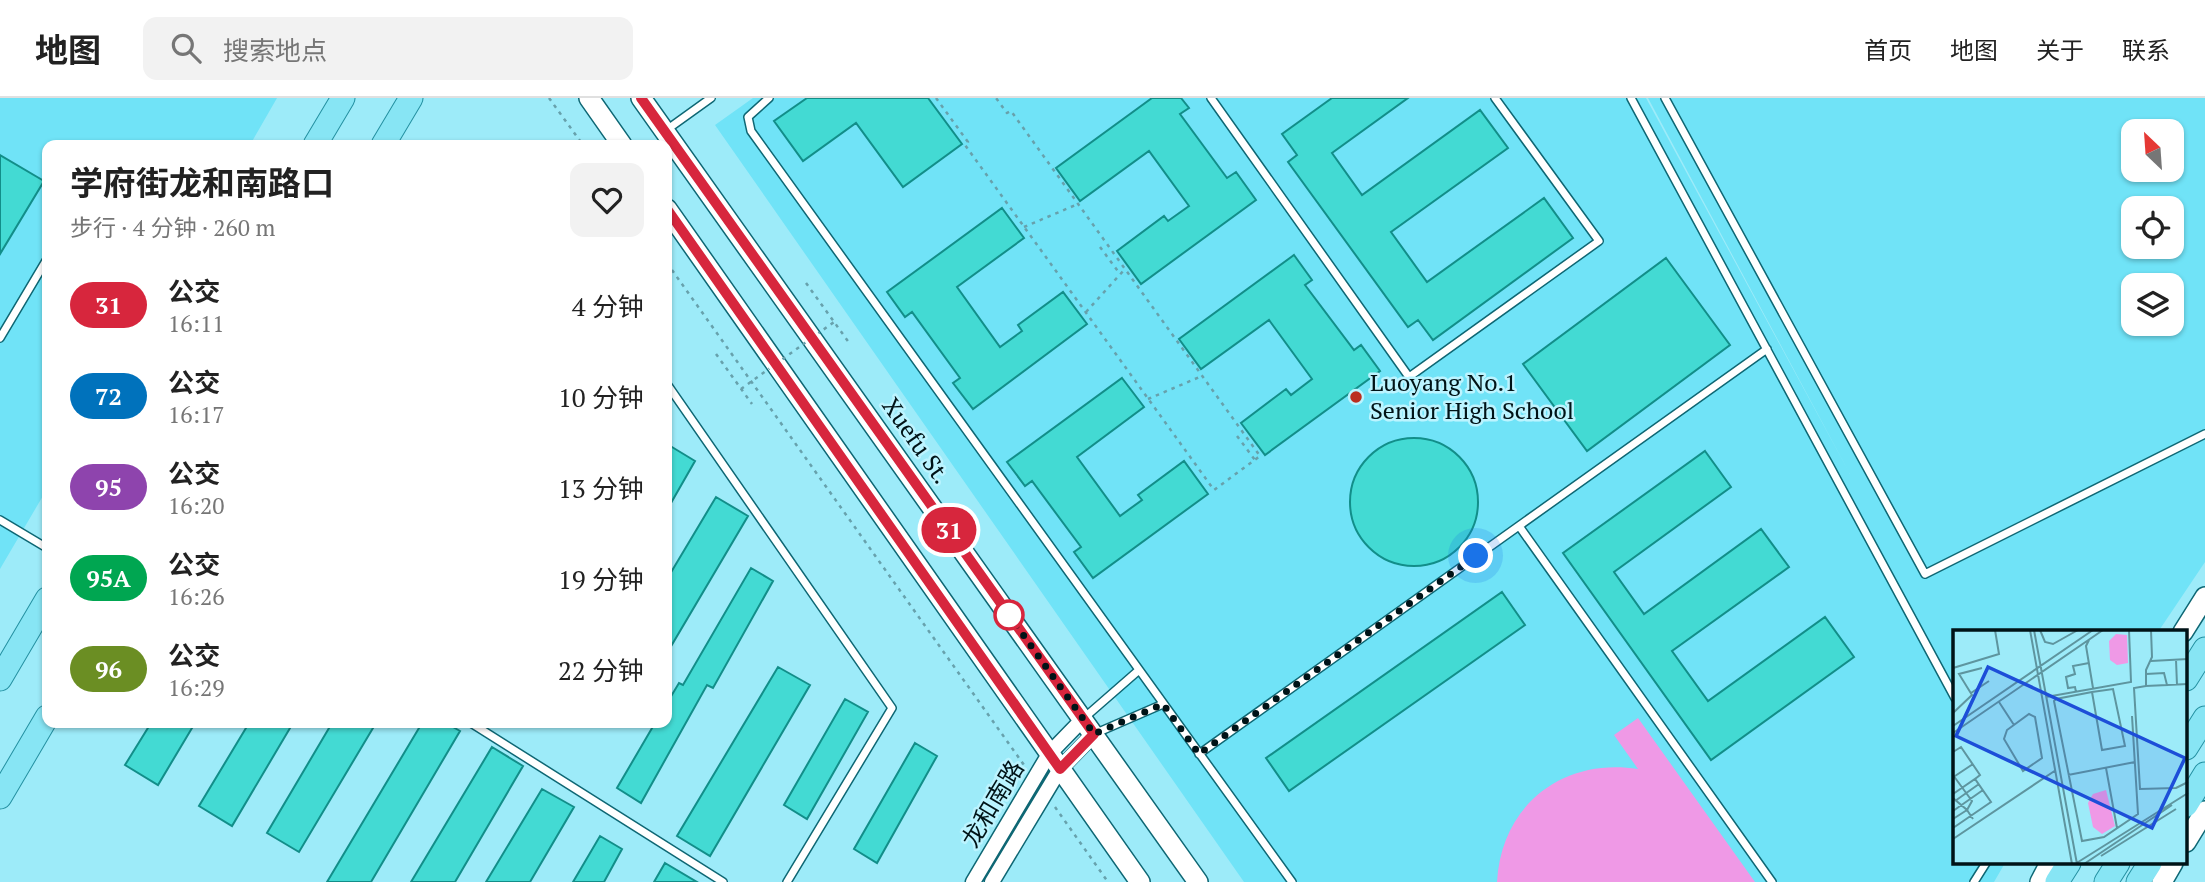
<!DOCTYPE html>
<html lang="zh">
<meta charset="utf-8">
<style>
:root{--surface:#fff;--page:#f2f2f2;--text:#222;--muted:#767676;--line:#e0e0e0}
body{margin:0;font-family:"PT Serif","Noto Sans SC",serif;background:var(--page);color:var(--text);height:100vh;display:flex;flex-direction:column;font-size:26px;white-space:nowrap}
*{box-sizing:border-box;margin:0}
p{font-size:23px;color:var(--muted)}
.icon{flex:none;width:38px;height:38px;fill:none;stroke:currentColor;stroke-width:2;stroke-linecap:round;stroke-linejoin:round}
.map{position:relative;flex:1;overflow:hidden}
.side{position:absolute;left:42px;top:42px;width:630px;height:588px;display:flex;flex-direction:column;background:var(--surface);border-radius:14px;box-shadow:0 2px 5px #0004}
.side>*{flex:none}
.badge{padding:0 14px;border-radius:23px;font-size:24px;line-height:46px}
.needle{width:46px;rotate:335deg}
.controls{position:absolute;left:2121px;top:21px;display:grid;gap:14px}
.controls a{display:grid;place-items:center;width:63px;height:63px;border-radius:14px;background:var(--surface);box-shadow:0 2px 5px #0004;font-size:35px}
.you{position:absolute;width:35px;height:35px;margin:-18px;border:5px solid #fff;border-radius:50%;background:#1a73e8;box-shadow:0 0 0 10px #1a73e833}
.map>.badge{position:absolute;translate:-50% -50%;box-shadow:0 0 0 4px #fff}
.round{display:grid;place-items:center;flex:none;width:74px;height:74px;border-radius:14px;background:var(--page)}
.head{display:flex;align-items:center;justify-content:space-between;height:119px;padding:0 28px}
h1{font-size:33px;font-weight:700;line-height:52px}
ul{padding:0;list-style:none}
li{display:flex;align-items:center;gap:21px;height:91px;padding:0 28px}
li div{flex:1}
li b{display:block;font-size:26px}
li em{font-style:normal}
li .badge{min-width:77px;font-weight:700;text-align:center}
header{display:flex;align-items:center;gap:42px;box-sizing:border-box;height:98px;padding:0 35px;background:var(--surface);border-bottom:2px solid var(--line)}
header strong{font-size:33px}
nav{display:flex;gap:38px;margin-inline-start:auto;font-size:24px}
.search{width:490px;height:63px;background:var(--page);display:flex;align-items:center;gap:18px;box-sizing:border-box;padding:0 24px;border-radius:14px;color:var(--muted);font-size:26px}
.map>svg:first-child{display:block}
.built{fill:#70e3f7;fill-rule:evenodd}
.green{fill:#ef99e6}
.building{fill:#43dad3;stroke:#128e89;stroke-width:2}
.lines{fill:none;stroke-linecap:round;stroke-linejoin:round}
.service-casing{stroke:#0e6774;stroke-width:10}
.minor-casing{stroke:#0e6774;stroke-width:17}
.secondary-casing{stroke:#0e6774;stroke-width:22}
.primary-casing{stroke:#2490a1;stroke-width:25}
.path{stroke:#67a1ac;stroke-width:2.5;stroke-dasharray:3.5 5;stroke-linecap:butt}
.service{stroke:#fff;stroke-width:7}
.minor{stroke:#fff;stroke-width:14}
.secondary{stroke:#fff;stroke-width:19}
.primary{stroke:#87e5f4;stroke-width:23}
.path-bridge{stroke:#67a1ac;stroke-width:2.5;stroke-dasharray:3.5 5;stroke-linecap:butt}
.line-casing{stroke:#fff;stroke-width:16}
.line{stroke:#d7263d;stroke-width:10}
.walk{stroke:#001317;stroke-width:7;stroke-dasharray:0 12.6}
.poi-dot{fill:#bb2e1f;stroke:#bcf4ff;stroke-width:2.5}
.stop-dot{fill:#fff;stroke:#d7263d;stroke-width:3.5}
.labels{text-anchor:middle;stroke-width:5;stroke-linejoin:round;paint-order:stroke}
.poi-label{font-size:24px;fill:#001317;stroke:#bcf4ff;text-anchor:start}
.street-label{font-size:24px;fill:#001317;stroke:#bcf4ff}
.inset-road{fill:none;stroke:#5e959f;stroke-width:2}
.view{fill:#1d4ed8;fill-opacity:0.15;stroke:#1d4ed8;stroke-width:3.5}
.inset-edge{fill:none;stroke:#001317;stroke-width:3.5}
</style>
<header>
<strong>地图</strong>
<div class="search"><svg class="icon" aria-label="search" viewBox="0 0 24 24"><circle cx="10" cy="10" r="6"/><path d="M15 15l6 6"/></svg>搜索地点</div>
<nav><a>首页</a><a>地图</a><a>关于</a><a>联系</a></nav>
</header>
<div class="map">
<svg width="2205" height="784" viewBox="0 0 2205 784">
<rect width="100%" height="100%" fill="#9debf9"/>
<path class="built" d="M 0,0 L 277,0 L 250,47 L 47,47 L 47,391 L 0,471 Z
M 753,0 L 1646,0 L 1850,376 L 1648,0 L 2205,0 L 2205,464 L 2158,534 L 1955,534 L 1955,765 L 2005,765 L 1994,784 L 1244,784 L 715,27 ZM 2133,33 L 2172,33 L 2172,72 L 2133,72 ZM 2133,110 L 2172,110 L 2172,149 L 2133,149 ZM 2133,187 L 2172,187 L 2172,226 L 2133,226 Z"/>
<path class="green" d="M 1638,620 L 1755,784 L 1497,784 C 1501,708 1562,659 1638,671 L 1614,637 Z"/>
<path class="building" d="M 807,0 L 928,0 L 962,46 L 903,89 L 856,25 L 803,63 L 774,23 Z
M 1152,0 L 1181,0 L 1189,10 L 1180,16 L 1227,80 L 1236,74 L 1256,102 L 1141,186 L 1117,153 L 1164,118 L 1168,123 L 1189,108 L 1149,53 L 1080,103 L 1056,70 Z
M 1332,0 L 1408,0 L 1332,55 L 1362,97 L 1480,12 L 1508,50 L 1391,134 L 1427,184 L 1544,100 L 1573,140 L 1433,242 L 1418,222 L 1408,229 L 1288,64 L 1297,57 L 1282,36 Z
M 0,57 L 44,83 L 0,156 Z
M 1002,110 L 1024,140 L 957,189 L 1000,249 L 1022,233 L 1018,227 L 1063,194 L 1087,226 L 973,311 L 953,285 L 960,280 L 912,214 L 905,219 L 887,194 Z
M 1294,157 L 1312,182 L 1305,187 L 1354,252 L 1361,247 L 1380,273 L 1265,357 L 1241,325 L 1286,291 L 1291,297 L 1312,281 L 1269,222 L 1201,271 L 1179,241 Z
M 1666,160 L 1730,247 L 1587,353 L 1523,266 Z
M 1122,280 L 1144,309 L 1077,359 L 1120,418 L 1142,402 L 1138,397 L 1184,363 L 1208,396 L 1093,480 L 1074,454 L 1081,449 L 1032,383 L 1025,388 L 1007,364 Z
M1350 404a64 64 0 1 1 128 0a64 64 0 1 1-128 0Z
M 667,346 L 695,363 L 667,412 Z
M 1705,353 L 1731,389 L 1614,474 L 1644,516 L 1761,431 L 1789,469 L 1672,553 L 1708,603 L 1825,519 L 1854,559 L 1711,662 L 1563,455 Z
M 716,399 L 748,418 L 667,555 L 667,481 Z
M 751,470 L 773,483 L 713,590 L 707,587 L 641,705 L 617,690 L 655,625 L 667,625 L 667,605 L 679,585 L 683,587 Z
M 1502,494 L 1525,527 L 1289,693 L 1266,660 Z
M 778,569 L 810,587 L 710,758 L 677,738 Z
M 845,601 L 868,614 L 807,721 L 784,707 Z
M 151,625 L 195,625 L 158,687 L 125,667 Z
M 249,625 L 293,625 L 232,728 L 199,708 Z
M 332,625 L 376,625 L 299,754 L 267,735 Z
M 422,625 L 446,625 L 460,633 L 371,784 L 327,784 Z
M 915,645 L 937,658 L 877,765 L 854,751 Z
M 492,649 L 523,668 L 455,784 L 411,784 Z
M 542,691 L 574,709 L 530,784 L 486,784 Z
M 600,738 L 622,751 L 604,784 L 573,784 Z
M 665,765 L 697,784 L 654,784 Z"/>
<g class="lines">
<g class="service-casing">
<path id="service" d="M 769,0 L 748,19 L 751,33 L 1292,784
M 1211,0 L 1409,279 L 1599,143 L 1495,0
M 1631,0 L 1955,600
M 1665,0 L 1925,476 L 2205,336
M 665,33 L 711,0
M 0,240 L 47,161
M 667,286 L 892,610 L 787,784
M 0,422 L 47,450
M 1519,428 L 1772,784
M 1084,620 L 1139,572
M 471,625 L 723,784
M 1094,636 L 1163,606
M 1199,656 L 1767,251
M 1974,784 L 1986,765"/>
</g>
<g class="minor-casing">
<path id="minor" d="M 973,784 L 1049,656 L 1083,621
M 992,784 L 1060,671 L 1094,636"/>
</g>
<g class="secondary-casing">
<path id="secondary" d="M 589,0 L 622,47
M 641,0 L 1198,784
M 667,111 L 1140,784
M 2183,534 L 2205,499
M 2186,744 L 2205,713
M 2040,784 L 2050,765
M 2162,784 L 2173,765"/>
</g>
<g class="primary-casing">
<path id="primary" d="M 315,47 L 343,0
M 383,47 L 411,0
M 0,581 L 47,501
M 2186,581 L 2205,551
M 2186,650 L 2205,620
M 0,699 L 47,619
M 2186,707 L 2205,676
M 2057,784 L 2069,765
M 2106,784 L 2118,765
M 2138,784 L 2150,765"/>
</g>
<path class="path" d="M 549,0 L 583,47
M 936,0 L 968,44 L 965,47 L 1214,392 L 1260,358 L 1011,13 L 1007,15 L 996,0
M 1024,129 L 1078,106
M 1100,149 L 1120,176
M 667,165 L 1024,667
M 806,185 L 850,246
M 1086,214 L 1125,171
M 716,256 L 752,306
M 1148,301 L 1202,278
M 1237,338 L 1255,362
M 1055,709 L 1108,784"/>
<use href="#service" class="service"/>
<use href="#minor" class="minor"/>
<use href="#secondary" class="secondary"/>
<use href="#primary" class="primary"/>
<path class="path-bridge" d="M 741,291 L 834,224"/>
</g>
<g class="lines">
<g class="line-casing">
<path id="line" d="M 641,0 L 1094,636 L 1060,671 L 667,111"/>
</g>
<use href="#line" class="line"/>
<path class="walk" d="M 1009,517 L 1094,636 L 1163,606 L 1199,656 L 1476,458"/>
</g>
<circle class="poi-dot" cx="1356" cy="299" r="7"/>
<circle class="stop-dot" cx="1009" cy="517" r="14"/>
<g class="labels">
<g class="poi-label">
<text x="1370" y="293">Luoyang No.1<tspan x="1370" dy="28">Senior High School</tspan></text>
</g>
<g class="street-label">
<text transform="translate(916 343) rotate(55)" y="8">Xuefu St.</text>
<text transform="translate(993 706) rotate(-59)" y="8">龙和南路</text>
</g>
</g>
<g transform="translate(1953 532)">
<rect width="234" height="234" fill="#9debf9"/>
<path d="M 163,4 L 174,5 L 175,33 L 164,35 L 157,30 L 156,11 ZM 153,160 L 162,196 L 149,204 L 140,197 L 135,173 L 140,164 Z" fill="#ef99e6"/>
<path class="inset-road" d="M 77,0 L 119,234M 81,0 L 124,234M 87,0 L 92,12 L 100,14 L 125,0M 136,10 L 133,16 L 140,58M 223,30 L 224,55M 198,31 L 235,29M 0,38 L 46,24 L 42,0M 193,44 L 211,43 L 214,55 L 193,56 L 193,40 L 199,27 L 198,0M 214,55 L 235,54M 193,56 L 181,58 L 187,159 L 223,158 L 235,152M 123,62 L 122,57 L 115,58 L 113,47 L 122,44 L 120,36 L 136,33M 139,62 L 149,120 L 172,116 L 160,59 L 139,62 L 103,69 L 101,71 L 129,211 L 151,207 L 185,184 L 179,86M 18,63 L 36,51M 93,67 L 178,52 L 176,0M 46,72 L 61,95M 0,83 L 19,65 L 6,44 L 29,38M 76,84 L 82,87 L 89,128 L 70,141 L 51,109 L 54,100 ZM 0,96 L 140,0M 0,103 L 150,0M 0,122 L 8,117 L 27,145 L 22,149M 153,138 L 164,198M 0,145 L 19,171 L 14,180 L 20,189M 115,145 L 182,132M 2,146 L 20,134M 0,164 L 22,149 L 38,172 L 0,198M 0,168 L 14,180 L 0,189M 2,171 L 26,154M 0,181 L 30,160M 0,209 L 103,140M 148,226 L 223,179M 122,234 L 235,163M 131,234 L 219,175"/>
<path class="view" d="M 35,37 L 232,128 L 199,198 L 3,106 Z"/>
<rect width="234" height="234" class="inset-edge"/>
</g>
</svg>
<div class="controls">
<a><svg class="needle" viewBox="-14 -14 28 28"><path d="M0-13l5 13h-10z" fill="#e53935"/><path d="M0 13l5-13h-10z" fill="#767676"/></svg></a>
<a><svg class="icon" aria-label="locate" viewBox="0 0 24 24"><circle cx="12" cy="12" r="6"/><path d="M12 2v4M12 18v4M2 12h4M18 12h4"/></svg></a>
<a><svg class="icon" aria-label="layers" viewBox="0 0 24 24"><path d="M12 4l9 5-9 5-9-5zM3 14l9 5 9-5"/></svg></a>
</div>
<div class="you" style="left:1476px;top:458px"></div>
<b class="badge" style="left:949px;top:432px;background:#d7263d;color:#fff">31</b>
<section class="side">
<div class="head"><div><h1>学府街龙和南路口</h1><p>步行 · 4 分钟 · 260 m</p></div><a class="round"><svg class="icon" aria-label="heart" viewBox="0 0 24 24"><path d="M12 20l-8-8c-3-5 5-10 8-4 3-6 11-1 8 4z"/></svg></a></div>
<ul>
<li><span class="badge" style="background:#d7263d;color:#fff">31</span><div><b>公交</b><p>16:11</p></div><em>4 分钟</em></li>
<li><span class="badge" style="background:#0072bc;color:#fff">72</span><div><b>公交</b><p>16:17</p></div><em>10 分钟</em></li>
<li><span class="badge" style="background:#8e44ad;color:#fff">95</span><div><b>公交</b><p>16:20</p></div><em>13 分钟</em></li>
<li><span class="badge" style="background:#00a651;color:#fff">95A</span><div><b>公交</b><p>16:26</p></div><em>19 分钟</em></li>
<li><span class="badge" style="background:#6b8e23;color:#fff">96</span><div><b>公交</b><p>16:29</p></div><em>22 分钟</em></li>
</ul>
</section>
</div>
